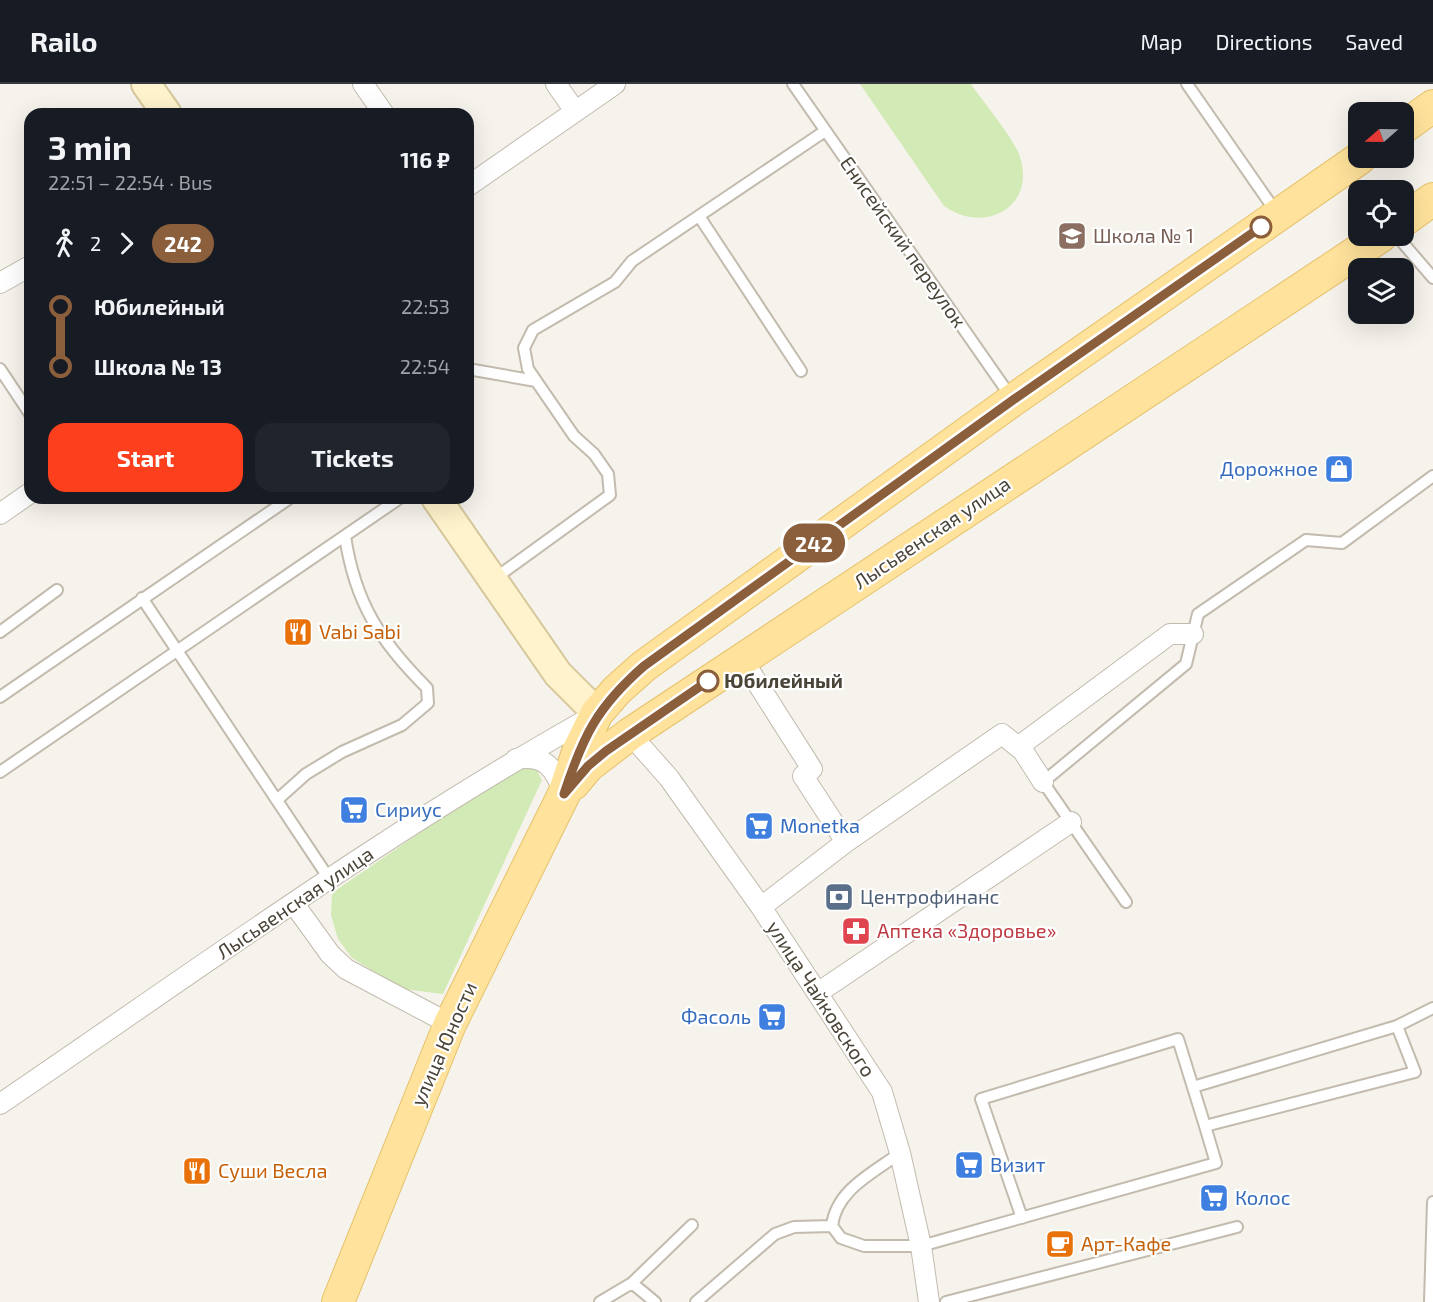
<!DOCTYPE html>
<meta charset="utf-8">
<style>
:root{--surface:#171b24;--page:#20242c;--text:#f1f3f6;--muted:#9ea1a6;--line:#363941;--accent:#fc3f1d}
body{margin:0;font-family:"Exo 2",sans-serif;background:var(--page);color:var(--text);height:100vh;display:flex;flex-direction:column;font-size:22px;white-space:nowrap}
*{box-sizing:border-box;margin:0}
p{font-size:20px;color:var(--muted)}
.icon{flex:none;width:33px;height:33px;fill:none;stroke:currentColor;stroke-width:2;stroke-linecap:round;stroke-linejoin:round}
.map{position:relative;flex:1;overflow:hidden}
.sheet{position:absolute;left:24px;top:24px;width:450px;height:396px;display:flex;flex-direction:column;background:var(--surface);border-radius:18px;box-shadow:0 6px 24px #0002}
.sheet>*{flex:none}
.badge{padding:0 12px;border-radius:20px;font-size:21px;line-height:39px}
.needle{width:39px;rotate:250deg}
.controls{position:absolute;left:1348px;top:18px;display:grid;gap:12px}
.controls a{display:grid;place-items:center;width:66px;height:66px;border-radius:12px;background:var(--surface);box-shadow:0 6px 24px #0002;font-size:30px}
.map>.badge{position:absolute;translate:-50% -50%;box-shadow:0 0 0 3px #fff}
.legs{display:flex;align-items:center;gap:9px;height:66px;padding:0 24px;font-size:20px}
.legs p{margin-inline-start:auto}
.summary{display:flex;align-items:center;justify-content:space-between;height:102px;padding:0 24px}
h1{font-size:33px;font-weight:700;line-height:45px}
.button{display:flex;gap:12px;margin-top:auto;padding:12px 24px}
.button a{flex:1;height:69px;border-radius:18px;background:var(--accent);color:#fff;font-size:24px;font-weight:700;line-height:69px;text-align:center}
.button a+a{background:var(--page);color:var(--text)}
ul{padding:0 24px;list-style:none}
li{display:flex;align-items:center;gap:21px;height:60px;font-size:22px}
li i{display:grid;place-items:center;width:9px;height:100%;margin:0 8px;background:currentColor}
li i::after{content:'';width:15px;height:15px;margin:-8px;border:4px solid;border-radius:50%;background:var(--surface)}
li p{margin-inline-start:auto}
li:first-child i{background:linear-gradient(#0000 50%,currentColor 0)}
li:last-child i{background:linear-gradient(currentColor 50%,#0000 0)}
header{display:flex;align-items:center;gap:36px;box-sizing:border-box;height:84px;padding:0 30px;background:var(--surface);border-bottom:2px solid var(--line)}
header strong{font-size:28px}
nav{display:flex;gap:33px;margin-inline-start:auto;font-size:21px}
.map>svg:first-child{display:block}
.green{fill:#d2eab5}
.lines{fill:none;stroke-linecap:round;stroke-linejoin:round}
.lane-casing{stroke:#c2bbae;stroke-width:14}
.street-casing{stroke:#c2bbae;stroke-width:22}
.secondary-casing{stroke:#d6c79b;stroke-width:32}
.primary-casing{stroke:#e6c16a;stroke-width:34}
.lane{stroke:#fff;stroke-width:10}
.street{stroke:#fff;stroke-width:20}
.secondary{stroke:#fff3cd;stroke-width:28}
.primary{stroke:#ffe39c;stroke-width:32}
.line-1-casing{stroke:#fff;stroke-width:14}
.line-1{stroke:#8b5e3c;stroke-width:9}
.stop-1-dot{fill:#fff;stroke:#8b5e3c;stroke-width:3}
.labels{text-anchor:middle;stroke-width:4.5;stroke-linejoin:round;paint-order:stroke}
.education-label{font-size:20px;fill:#785e54;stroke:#fff;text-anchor:start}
.street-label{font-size:20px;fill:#4b4439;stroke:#fff}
.shop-label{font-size:20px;fill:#366cbe;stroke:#fff;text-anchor:start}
.food-label{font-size:20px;fill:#c56008;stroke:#fff;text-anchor:start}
.stop-label{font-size:20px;font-weight:bold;fill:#4b4439;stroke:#fff;text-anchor:start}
.service-label{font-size:20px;fill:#4e5e75;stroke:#fff;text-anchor:start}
.health-label{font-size:20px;fill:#be3a42;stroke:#fff;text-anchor:start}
</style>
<header>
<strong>Railo</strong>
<nav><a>Map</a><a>Directions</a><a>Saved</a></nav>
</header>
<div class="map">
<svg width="1433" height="1218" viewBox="0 0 1433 1218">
<rect width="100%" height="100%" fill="#f6f3ec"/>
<path class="green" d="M 860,0 L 971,0 C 983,18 1014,54 1020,73 C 1036,123 985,151 944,122 Z
M 533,680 L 542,696 L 443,910 L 403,905 L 352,874 L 338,855 L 331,831 L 332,809 L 517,682 Z"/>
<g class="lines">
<g class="lane-casing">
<path id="lane" d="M 793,0 L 1011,313
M 1187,0 L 1276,128
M 699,132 L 801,287
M 1397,152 L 1433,194
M 0,285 L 30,330
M 468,285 L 536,297
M 494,495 L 610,411 L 608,390 L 594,370 L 574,352 L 528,285 L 524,264 L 533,246 L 615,198 L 632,177 L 825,47
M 142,514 L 330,796
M 0,548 L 57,506
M 0,613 L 290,414
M 0,688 L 400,414
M 277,716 L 306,690 L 342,668 L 402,641 L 428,619 L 427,604 C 380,557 355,519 345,452
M 1126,818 L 1043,698 L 1186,580 L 1198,530 L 1306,456 L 1342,459 L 1433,392
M 1193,1003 L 1397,942 L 1433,924
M 900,1069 C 873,1089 836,1106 832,1142 L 841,1154 L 864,1162 L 921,1162 L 1216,1079 L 1205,1042 L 1415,988 L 1397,942
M 1022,1134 L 981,1015 L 1178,955 L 1205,1042
M 632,1199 L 655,1218
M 600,1218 L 632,1199 L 692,1141
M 696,1218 L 775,1150 L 794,1143 L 832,1142
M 946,1218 L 1237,1143
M 1430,1218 L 1433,1118"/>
</g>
<g class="street-casing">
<path id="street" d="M 363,0 L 384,30
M 556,0 L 575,27
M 468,102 L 615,0
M 0,199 L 30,182
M 0,430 L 30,409
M 742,575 L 812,685 L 803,692 L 846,758 L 761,823
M 630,650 L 669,694 L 761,823 L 882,1008 L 900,1069 L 921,1162 L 929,1218
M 1018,663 L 1170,550 L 1193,550
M 516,675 C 545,670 555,684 564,710
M 846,758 L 1002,650 L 1023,667 L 1043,698
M 294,820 L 330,870 L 346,885 L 450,940
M 819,908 L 1071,738
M 0,1020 C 196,887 388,746 595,631"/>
</g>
<g class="secondary-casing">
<path id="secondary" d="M 146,0 L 167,30
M 436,414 L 558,590 L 597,629"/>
</g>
<g class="primary-casing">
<path id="primary" d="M 1404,43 L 1433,22
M 1404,136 L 1433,115
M 573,700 L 588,682 L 630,650 L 1381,152
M 338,1218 L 450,940 L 564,710 L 578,668 L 597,629 L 617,606 L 644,582 L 1013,316 L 1360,74"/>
</g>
<use href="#lane" class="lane"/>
<use href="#street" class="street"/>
<use href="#secondary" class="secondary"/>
<use href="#primary" class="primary"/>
</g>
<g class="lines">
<g class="line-1-casing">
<path id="line-1" d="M 708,597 L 606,667 L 588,682 L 564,710 C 583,652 597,623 644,582 L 1013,316 L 1261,143"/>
</g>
<use href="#line-1" class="line-1"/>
</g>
<defs>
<g id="school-square" transform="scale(1.5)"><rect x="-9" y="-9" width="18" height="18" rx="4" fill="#8d6e63" stroke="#fff"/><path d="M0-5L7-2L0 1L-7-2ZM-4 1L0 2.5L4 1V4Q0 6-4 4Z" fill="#fff"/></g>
<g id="shop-square" transform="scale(1.5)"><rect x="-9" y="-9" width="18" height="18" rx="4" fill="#3f7fe0" stroke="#fff"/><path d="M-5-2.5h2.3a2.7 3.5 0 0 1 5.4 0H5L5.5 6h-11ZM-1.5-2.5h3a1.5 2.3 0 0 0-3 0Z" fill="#fff"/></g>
<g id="restaurant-square" transform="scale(1.5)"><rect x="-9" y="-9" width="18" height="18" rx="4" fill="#e8710a" stroke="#fff"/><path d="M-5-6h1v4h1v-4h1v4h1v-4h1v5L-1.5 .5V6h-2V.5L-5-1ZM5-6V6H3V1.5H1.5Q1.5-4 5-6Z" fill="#fff"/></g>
<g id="supermarket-square" transform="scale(1.5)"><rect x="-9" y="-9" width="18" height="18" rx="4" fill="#3f7fe0" stroke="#fff"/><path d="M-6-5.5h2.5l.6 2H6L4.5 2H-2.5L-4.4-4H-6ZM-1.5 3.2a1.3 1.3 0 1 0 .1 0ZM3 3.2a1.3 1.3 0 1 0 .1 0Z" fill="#fff"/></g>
<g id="bank-square" transform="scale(1.5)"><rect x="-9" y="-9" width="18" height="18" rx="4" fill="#5c6f8a" stroke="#fff"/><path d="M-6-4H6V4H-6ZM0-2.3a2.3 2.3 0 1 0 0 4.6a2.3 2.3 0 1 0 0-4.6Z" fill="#fff"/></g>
<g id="pharmacy-square" transform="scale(1.5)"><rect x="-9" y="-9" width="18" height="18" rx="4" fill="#e0444e" stroke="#fff"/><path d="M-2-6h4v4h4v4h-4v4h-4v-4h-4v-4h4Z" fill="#fff"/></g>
<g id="cafe-square" transform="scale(1.5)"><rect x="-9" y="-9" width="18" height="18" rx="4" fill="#e8710a" stroke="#fff"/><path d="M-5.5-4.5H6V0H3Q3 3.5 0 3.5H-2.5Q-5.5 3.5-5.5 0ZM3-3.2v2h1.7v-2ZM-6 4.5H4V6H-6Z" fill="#fff"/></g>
</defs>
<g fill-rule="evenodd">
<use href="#school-square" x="1072" y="152"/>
<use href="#shop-square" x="1339" y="385"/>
<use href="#restaurant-square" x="298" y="548"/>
<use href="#supermarket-square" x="354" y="726"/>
<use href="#supermarket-square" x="759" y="742"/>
<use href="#bank-square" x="839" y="813"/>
<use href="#pharmacy-square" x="856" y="847"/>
<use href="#supermarket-square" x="772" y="933"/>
<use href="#supermarket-square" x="969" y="1081"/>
<use href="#restaurant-square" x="197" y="1087"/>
<use href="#supermarket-square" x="1214" y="1114"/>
<use href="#cafe-square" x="1060" y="1160"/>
</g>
<g class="stop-1-dot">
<circle cx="1261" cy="143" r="10"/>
<circle cx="708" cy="597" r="10"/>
</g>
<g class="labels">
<g class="education-label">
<text x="1093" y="159">Школа № 1</text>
</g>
<g class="street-label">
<text transform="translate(903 158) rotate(55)" y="7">Енисейский переулок</text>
<text transform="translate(932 449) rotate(-34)" y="7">Лысьвенская улица</text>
<text transform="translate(295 819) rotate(-34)" y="7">Лысьвенская улица</text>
<text transform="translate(821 915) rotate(57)" y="7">улица Чайковского</text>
<text transform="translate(444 960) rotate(-66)" y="7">улица Юности</text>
</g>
<g class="shop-label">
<text x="1318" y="392" text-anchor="end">Дорожное</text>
<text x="375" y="733">Сириус</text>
<text x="780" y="749">Monetka</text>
<text x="751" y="940" text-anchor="end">Фасоль</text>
<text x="990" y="1088">Визит</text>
<text x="1235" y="1121">Колос</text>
</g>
<g class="food-label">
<text x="319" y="555">Vabi Sabi</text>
<text x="218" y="1094">Суши Весла</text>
<text x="1081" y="1167">Арт-Кафе</text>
</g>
<g class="stop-label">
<text x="724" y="604">Юбилейный</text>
</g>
<g class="service-label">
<text x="860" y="820">Центрофинанс</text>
</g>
<g class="health-label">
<text x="877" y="854">Аптека «Здоровье»</text>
</g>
</g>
</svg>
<div class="controls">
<a><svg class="needle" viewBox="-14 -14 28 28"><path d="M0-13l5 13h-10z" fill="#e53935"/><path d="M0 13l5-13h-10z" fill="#9ea1a6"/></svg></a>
<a><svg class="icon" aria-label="locate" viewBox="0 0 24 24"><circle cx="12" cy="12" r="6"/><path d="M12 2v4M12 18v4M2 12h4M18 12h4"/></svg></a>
<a><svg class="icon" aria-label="layers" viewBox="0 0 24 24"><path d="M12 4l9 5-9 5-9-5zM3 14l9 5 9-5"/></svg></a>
</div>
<b class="badge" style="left:814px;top:459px;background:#8b5e3c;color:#fff">242</b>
<section class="sheet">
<div class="summary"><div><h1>3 min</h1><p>22:51 – 22:54 · Bus</p></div><b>116 ₽</b></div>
<div class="legs"><svg class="icon" aria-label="walk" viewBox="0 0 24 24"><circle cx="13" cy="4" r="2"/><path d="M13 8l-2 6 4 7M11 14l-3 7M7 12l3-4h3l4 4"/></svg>2<svg class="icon" aria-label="forward" viewBox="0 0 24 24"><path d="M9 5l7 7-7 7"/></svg><b class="badge" style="background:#8b5e3c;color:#fff">242</b></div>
<ul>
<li><i style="color:#8b5e3c"></i><b>Юбилейный</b><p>22:53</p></li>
<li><i style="color:#8b5e3c"></i><b>Школа № 13</b><p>22:54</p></li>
</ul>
<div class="button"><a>Start</a><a>Tickets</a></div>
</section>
</div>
